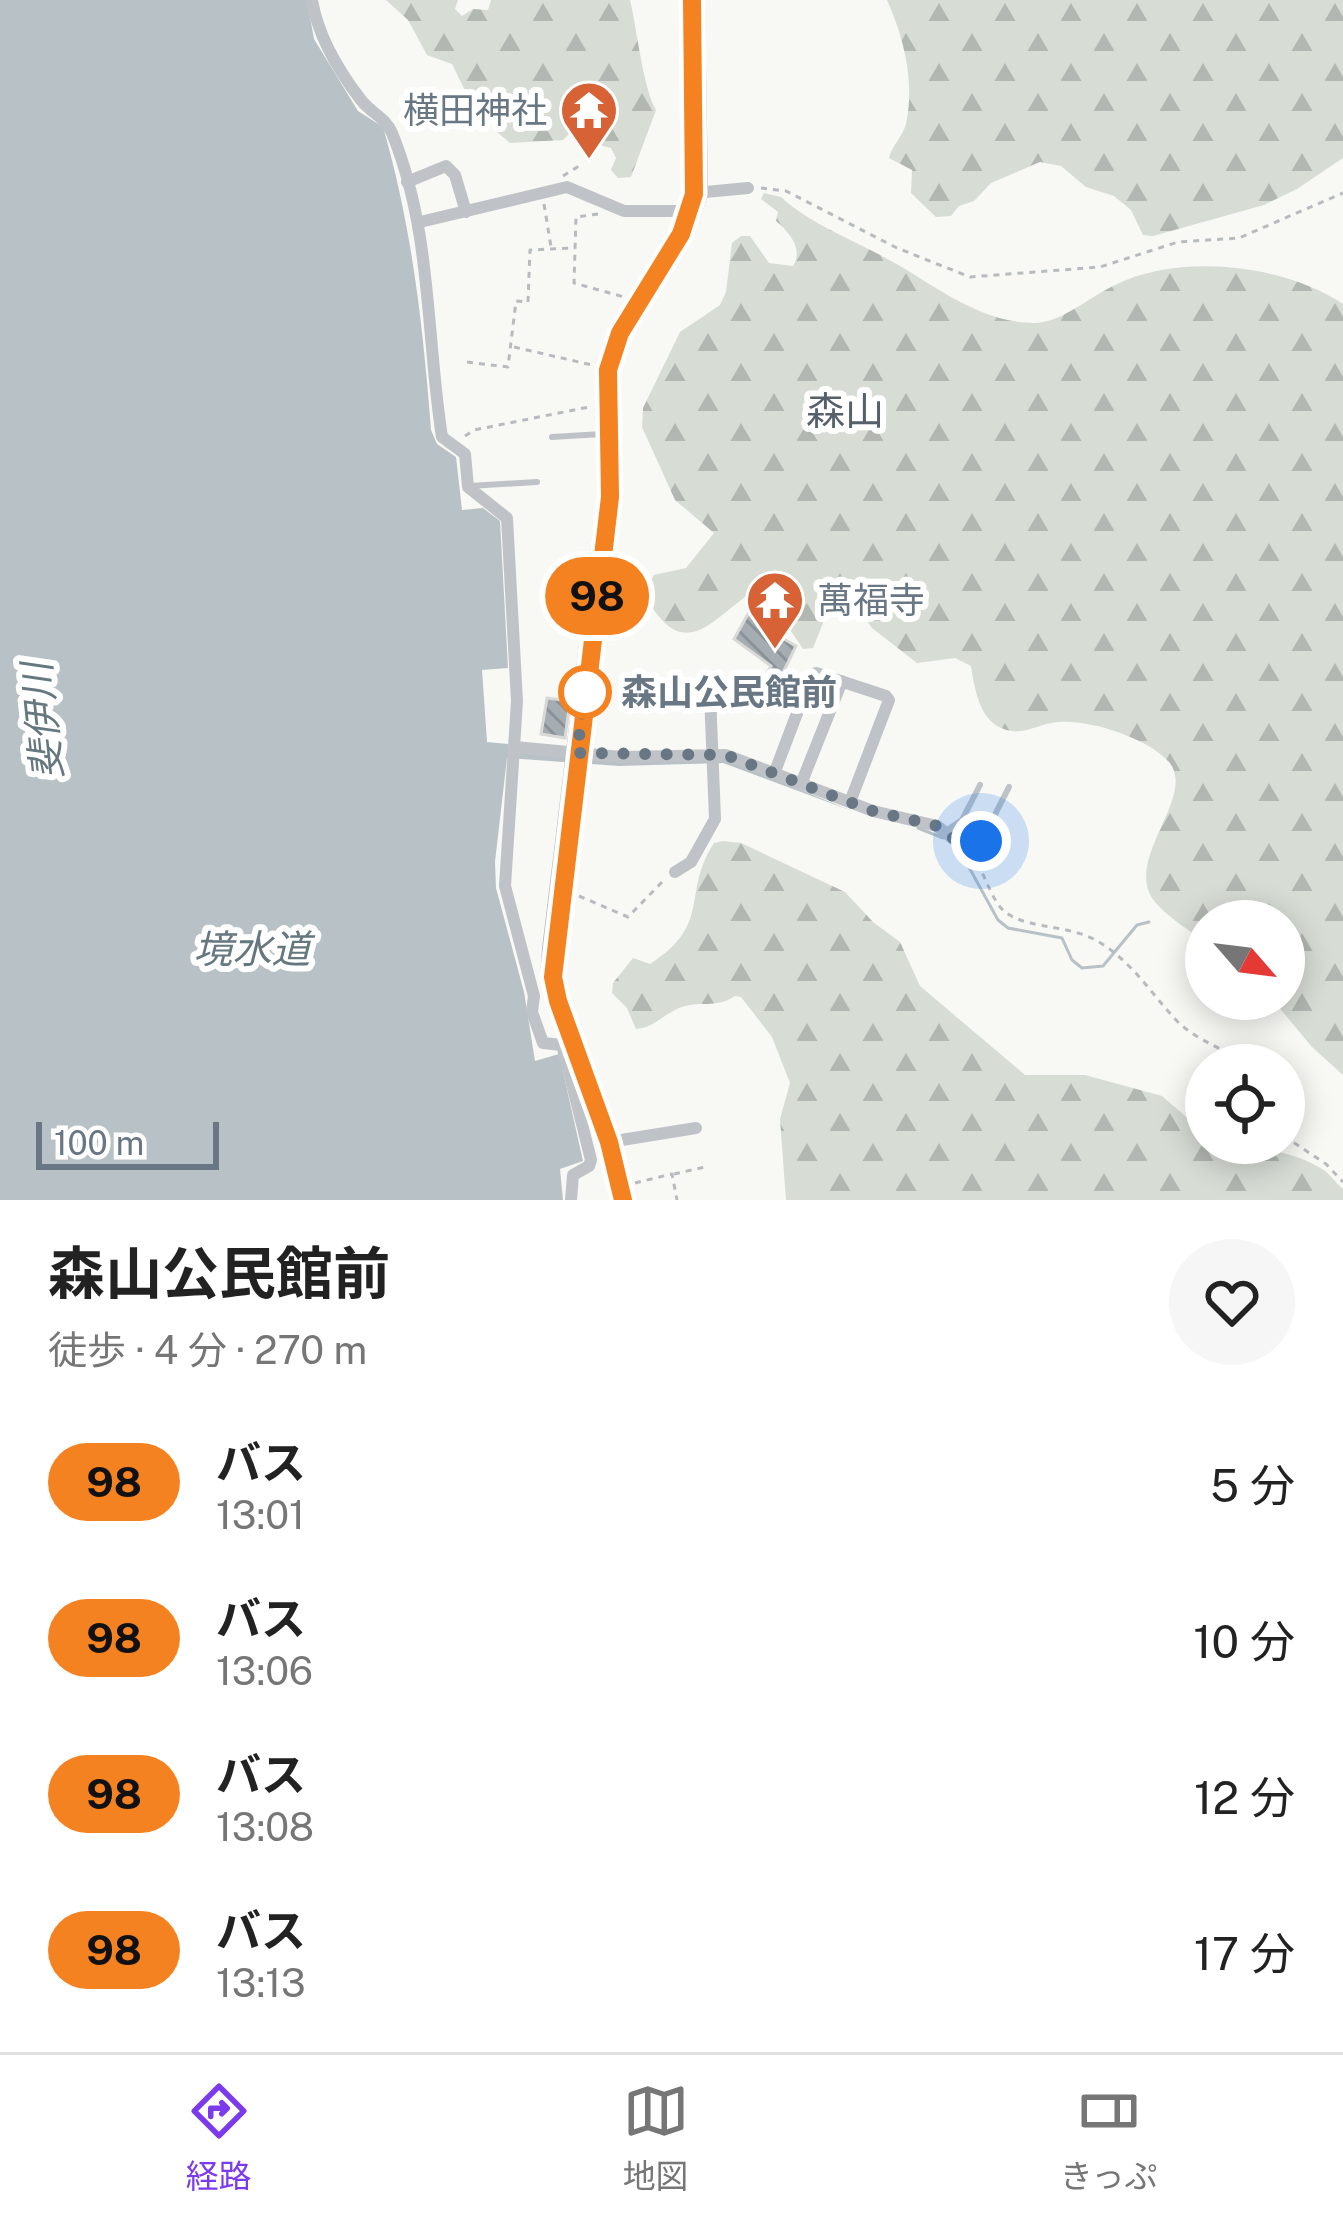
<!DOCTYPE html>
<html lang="ja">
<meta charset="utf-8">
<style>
:root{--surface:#fff;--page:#f6f6f6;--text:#222;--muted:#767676;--line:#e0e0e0;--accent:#7c3aed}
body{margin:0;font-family:"Public Sans","Noto Sans JP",sans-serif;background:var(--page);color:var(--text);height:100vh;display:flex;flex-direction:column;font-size:45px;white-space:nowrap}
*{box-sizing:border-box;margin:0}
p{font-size:39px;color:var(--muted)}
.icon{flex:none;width:66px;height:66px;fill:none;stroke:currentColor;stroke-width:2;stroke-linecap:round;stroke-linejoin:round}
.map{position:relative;height:1200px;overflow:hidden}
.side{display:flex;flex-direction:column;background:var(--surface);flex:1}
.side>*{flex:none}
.badge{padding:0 24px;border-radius:39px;font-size:42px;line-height:78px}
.needle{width:78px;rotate:118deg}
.buttons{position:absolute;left:1185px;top:900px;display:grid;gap:24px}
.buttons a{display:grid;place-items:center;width:120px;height:120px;border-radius:50%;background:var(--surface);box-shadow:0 6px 30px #0003;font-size:60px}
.scale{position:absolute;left:36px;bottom:30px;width:183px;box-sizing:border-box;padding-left:12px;border:6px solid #697784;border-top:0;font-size:33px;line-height:42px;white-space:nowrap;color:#697784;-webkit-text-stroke:9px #fff;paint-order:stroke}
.you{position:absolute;width:60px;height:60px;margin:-30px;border:9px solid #fff;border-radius:50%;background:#1a73e8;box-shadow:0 0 0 18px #1a73e833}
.map>.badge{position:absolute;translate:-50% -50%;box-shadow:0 0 0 6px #fff}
.round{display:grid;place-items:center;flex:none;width:126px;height:126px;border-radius:63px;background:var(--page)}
.headline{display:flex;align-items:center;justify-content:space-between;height:204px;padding:0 48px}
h1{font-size:57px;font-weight:700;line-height:90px}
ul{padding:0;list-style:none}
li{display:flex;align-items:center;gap:36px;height:156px;padding:0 48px}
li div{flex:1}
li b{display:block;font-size:45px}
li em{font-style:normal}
li .badge{min-width:132px;font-weight:700;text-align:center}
.tabs{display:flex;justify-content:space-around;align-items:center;height:168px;border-top:3px solid var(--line);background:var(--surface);font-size:33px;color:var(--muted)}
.tabs a{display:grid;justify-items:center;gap:6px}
.tabs .on{color:var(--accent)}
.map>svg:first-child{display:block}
.forest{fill:url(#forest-firs)}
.water{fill:#b8c2c6}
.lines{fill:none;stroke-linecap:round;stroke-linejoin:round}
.stream{stroke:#b8c2c6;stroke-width:3}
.building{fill:url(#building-back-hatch);stroke:#d9d9d8;stroke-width:3}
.highway-casing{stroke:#b3b7ba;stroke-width:26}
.path{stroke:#b8bbbe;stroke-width:3;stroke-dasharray:6 6;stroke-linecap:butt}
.lane{stroke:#bfc3c7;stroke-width:6}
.street{stroke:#bfc3c7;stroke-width:12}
.highway{stroke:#fff;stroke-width:21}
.line-casing{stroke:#fff;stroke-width:27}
.line{stroke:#f58220;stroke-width:18}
.walk{stroke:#697784;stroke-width:12;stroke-dasharray:0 21.6}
.stop-dot{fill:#fff;stroke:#f58220;stroke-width:6}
.labels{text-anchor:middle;stroke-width:12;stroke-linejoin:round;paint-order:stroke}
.poi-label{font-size:36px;fill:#697784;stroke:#fff;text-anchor:end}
.stop-label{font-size:36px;font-weight:bold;fill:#697784;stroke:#fff;text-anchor:start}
.neighbourhood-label{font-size:39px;fill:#56606a;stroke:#fff}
.water-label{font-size:39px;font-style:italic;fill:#65777f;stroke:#fff}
</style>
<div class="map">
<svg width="1343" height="1200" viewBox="0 0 1343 1200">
<defs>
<pattern id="forest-firs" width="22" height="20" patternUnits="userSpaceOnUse" patternTransform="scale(3)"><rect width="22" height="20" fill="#d7dcd5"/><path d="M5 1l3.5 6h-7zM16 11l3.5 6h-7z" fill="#b2b7b2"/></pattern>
<pattern id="building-back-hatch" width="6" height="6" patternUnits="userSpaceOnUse" patternTransform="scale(3)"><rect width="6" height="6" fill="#a5adb3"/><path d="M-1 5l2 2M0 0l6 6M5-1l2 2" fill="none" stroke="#8a9297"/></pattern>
</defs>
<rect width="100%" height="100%" fill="#f8f8f5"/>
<path class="forest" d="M 386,0 L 458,0 L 455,9 L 462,16 L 473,9 L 488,10 L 491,0 L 630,0 C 637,29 643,88 656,110 L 631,177 L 618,178 L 611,170 L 616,158 L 611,148 L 599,145 L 592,133 L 596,119 L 588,115 L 563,140 L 510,143 L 497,132 L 484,106 L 470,101 L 452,64 L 427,55 L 408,20 Z
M 887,0 L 1343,0 L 1343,158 L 1297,189 L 1264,205 L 1153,236 L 1143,235 L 1131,210 L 1114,196 L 1086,187 L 1061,166 L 1040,162 L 991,183 L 974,201 L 959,206 L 951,216 L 936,217 L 911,193 L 912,170 L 889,158 C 892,145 903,136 906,124 C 915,82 904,38 887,0 Z
M 764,193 L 781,197 C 809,223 851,239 884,257 C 931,282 976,322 1033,323 C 1060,324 1091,296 1115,285 C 1180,253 1283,264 1343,304 L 1343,1075 L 1312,1047 L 1272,999 L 1284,999 L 1284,921 L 1206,921 L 1206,943 C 1190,930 1168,918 1155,902 C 1121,861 1198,796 1169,762 C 1148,738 1089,719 1058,722 C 1043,723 1027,733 1012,731 C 980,727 975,691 971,666 L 955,658 L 917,663 L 872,628 L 856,606 L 846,607 L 838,615 L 825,618 L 813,648 L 803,649 L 789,628 C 797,607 801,596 782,582 C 728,583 693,688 644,593 L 654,575 L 686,568 L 714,533 L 675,500 L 642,427 L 643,408 L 680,332 L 720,305 L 726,292 L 732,243 L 741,236 L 750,236 L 769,263 L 793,266 C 804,249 789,232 776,221 L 778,212 L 761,199 Z
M 723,841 L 741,843 L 845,892 L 873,922 L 900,942 L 920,986 L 1025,1075 L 1085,1075 L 1162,1096 L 1206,1134 L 1206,1143 C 1240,1143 1292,1150 1322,1169 C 1329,1173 1336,1183 1343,1189 L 1343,1200 L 786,1200 L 780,1119 L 790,1083 L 772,1037 L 741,997 L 735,996 C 716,1009 699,1000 679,1008 C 663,1015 653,1028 636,1029 L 627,1008 L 612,993 L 613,983 L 633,958 L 650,964 C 713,924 681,893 714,843 Z"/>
<path class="water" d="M 0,0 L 307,0 L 314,39 L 358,111 L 383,127 C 412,227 423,326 431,430 L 437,444 L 456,457 L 462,510 L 483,508 L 500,521 L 508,668 L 482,670 L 487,742 L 508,744 L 508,751 L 723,758 L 852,811 L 723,763 L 619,766 L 507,758 L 495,862 L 496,888 L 524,992 L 535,1061 L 559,1054 L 583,1161 L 560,1169 L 563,1200 L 0,1200 Z"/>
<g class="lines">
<path class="stream" d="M 918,828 L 943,838
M 960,851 L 998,920 L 1008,928 L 1062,938 L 1072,960 L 1082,968 L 1103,966 L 1137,925 L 1149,922"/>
</g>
<path class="building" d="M 759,612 L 772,619 L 768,626 L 776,630 L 774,633 L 796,646 L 774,691 L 761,684 L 771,666 L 734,639 L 748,614 L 755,619 Z
M 547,698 L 570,701 L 565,738 L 541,734 Z"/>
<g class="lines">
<g class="highway-casing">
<path id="highway" d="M 623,1200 L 609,1142 L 558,1001 L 553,977 L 555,949 L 610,497 L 608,369 L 620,333 L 681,234 L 695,193 L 692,0"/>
</g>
<path class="path" d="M 563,176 L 579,166
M 761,188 L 786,191 L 897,248 L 970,277 L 1100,267 L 1178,242 L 1239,238 L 1343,193
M 544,204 L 551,247
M 598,214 L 576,217 L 574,283 L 624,297
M 514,347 L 592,365
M 467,362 L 508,367 L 516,301 L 528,302 L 530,250 L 575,248
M 465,436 L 474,430 L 589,407
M 977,863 C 985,876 989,891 998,904 C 1015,931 1067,922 1099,942 C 1132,962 1150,992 1176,1020 C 1196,1041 1225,1048 1246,1065
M 579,896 L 628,917 L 664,880
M 1284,1136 L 1326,1164 L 1343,1182
M 674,1174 L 705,1167
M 635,1183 L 672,1174 L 677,1200"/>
<path class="lane" d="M 552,437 L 602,434
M 469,486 L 537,482
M 946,831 L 962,820 L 980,785
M 969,851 L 978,848 L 1009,787"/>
<path class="street" d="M 312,0 C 318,37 338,70 361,100 C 371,113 385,117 392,133 C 432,231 426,335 442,437 L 465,454 L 468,487 L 507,518 L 517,701 L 505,886 L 534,996 L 532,1012 L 543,1043 L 562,1045 L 569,1072
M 407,182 L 446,166 L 455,175 L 466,212
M 695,193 L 748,188
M 420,222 L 567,187 L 624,211 L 689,211
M 515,747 L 621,757 L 726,755 L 873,811 L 937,826 L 969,851
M 774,774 L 810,679 L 816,673 L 886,696 L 889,700 L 850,802
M 801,784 L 842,681
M 675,872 L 691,862 L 715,819 L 710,694
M 609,1142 L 696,1128
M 571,1200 L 573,1175 L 589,1166 L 591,1160 L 569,1072 L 576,1070"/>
<use href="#highway" class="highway"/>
</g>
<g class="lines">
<g class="line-casing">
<path id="line" d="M 623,1200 L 609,1142 L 558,1001 L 553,977 L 610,497 L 608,370 L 620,333 L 681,234 L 694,194 L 692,0"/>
</g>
<use href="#line" class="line"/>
<path class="walk" d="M 585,692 L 577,753 L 726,755 L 873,811 L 938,826 L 969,851 L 976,850 L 981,841"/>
</g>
<defs>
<g id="temple-pin" transform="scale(3)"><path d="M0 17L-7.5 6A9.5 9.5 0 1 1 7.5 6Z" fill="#d76236" stroke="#fff"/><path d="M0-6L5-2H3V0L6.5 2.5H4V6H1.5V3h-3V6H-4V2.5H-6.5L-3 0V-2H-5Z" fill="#fff"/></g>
</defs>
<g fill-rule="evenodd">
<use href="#temple-pin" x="589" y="110"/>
<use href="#temple-pin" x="775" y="600"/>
</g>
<circle class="stop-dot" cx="585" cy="692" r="24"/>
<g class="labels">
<g class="poi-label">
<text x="547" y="123">横田神社</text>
<text x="817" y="613" text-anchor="start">萬福寺</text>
</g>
<g class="stop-label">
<text x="621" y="705">森山公民館前</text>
</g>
<g class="neighbourhood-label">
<text x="845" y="425">森山</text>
</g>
<g class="water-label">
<text transform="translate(42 721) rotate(-96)" y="14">斐伊川</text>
<text x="252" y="963">境水道</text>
</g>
</g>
</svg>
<div class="buttons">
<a><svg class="needle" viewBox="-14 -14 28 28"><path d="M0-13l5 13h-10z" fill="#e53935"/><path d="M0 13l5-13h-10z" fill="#767676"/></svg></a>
<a><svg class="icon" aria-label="locate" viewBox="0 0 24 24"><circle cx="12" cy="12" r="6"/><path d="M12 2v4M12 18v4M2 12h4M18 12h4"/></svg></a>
</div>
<div class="scale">100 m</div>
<div class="you" style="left:981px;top:841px"></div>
<b class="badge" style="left:597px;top:596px;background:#f58220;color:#111">98</b>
</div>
<section class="side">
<div class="headline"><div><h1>森山公民館前</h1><p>徒歩 · 4 分 · 270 m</p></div><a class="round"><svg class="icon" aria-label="heart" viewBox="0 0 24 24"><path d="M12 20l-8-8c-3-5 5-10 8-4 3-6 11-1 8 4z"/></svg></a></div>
<ul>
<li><span class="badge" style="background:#f58220;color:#111">98</span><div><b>バス</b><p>13:01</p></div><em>5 分</em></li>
<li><span class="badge" style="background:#f58220;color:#111">98</span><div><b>バス</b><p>13:06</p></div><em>10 分</em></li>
<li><span class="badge" style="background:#f58220;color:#111">98</span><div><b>バス</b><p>13:08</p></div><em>12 分</em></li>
<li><span class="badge" style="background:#f58220;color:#111">98</span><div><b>バス</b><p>13:13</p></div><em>17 分</em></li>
</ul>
</section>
<nav class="tabs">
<a class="on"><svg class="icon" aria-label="directions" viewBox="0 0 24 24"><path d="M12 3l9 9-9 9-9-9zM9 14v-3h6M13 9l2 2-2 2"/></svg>経路</a>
<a><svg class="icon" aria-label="map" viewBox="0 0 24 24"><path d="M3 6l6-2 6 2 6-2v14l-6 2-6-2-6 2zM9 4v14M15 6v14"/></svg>地図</a>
<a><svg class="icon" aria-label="tickets" viewBox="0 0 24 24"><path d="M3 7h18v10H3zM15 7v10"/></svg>きっぷ</a>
</nav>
